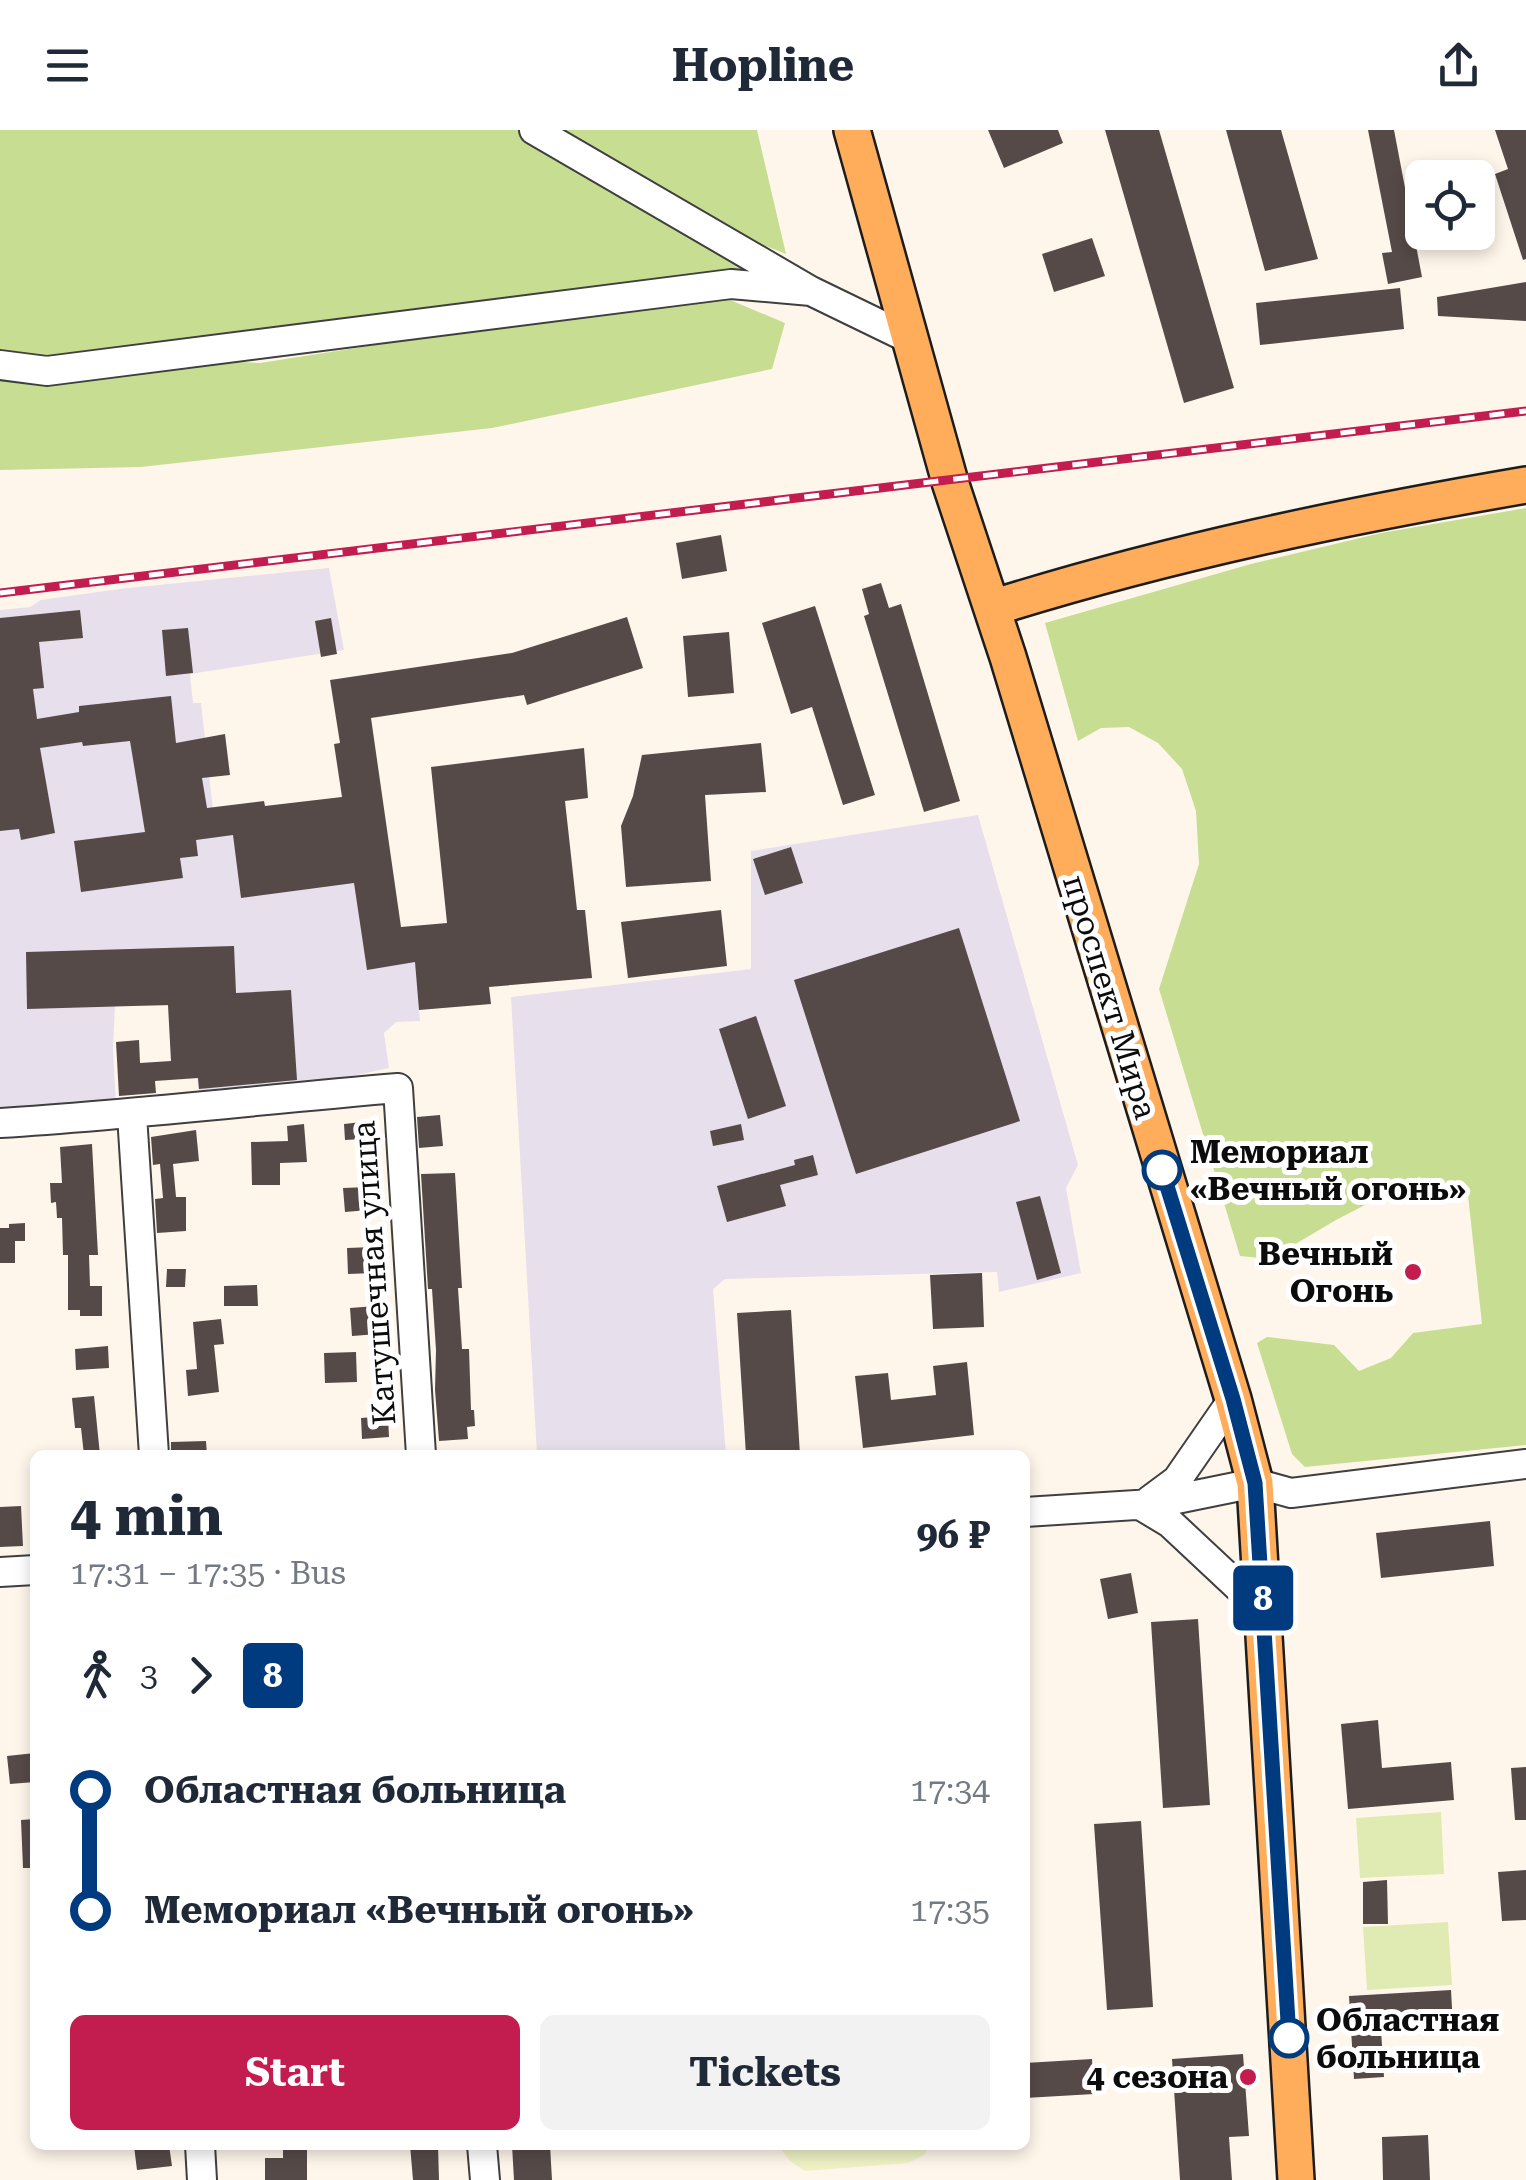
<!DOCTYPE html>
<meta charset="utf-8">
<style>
:root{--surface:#fff;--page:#f2f2f3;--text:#1f2937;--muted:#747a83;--accent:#c31d50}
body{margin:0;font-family:"Roboto Serif",serif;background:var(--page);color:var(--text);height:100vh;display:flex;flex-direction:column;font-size:38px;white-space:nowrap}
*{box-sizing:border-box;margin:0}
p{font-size:32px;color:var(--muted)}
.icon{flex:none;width:55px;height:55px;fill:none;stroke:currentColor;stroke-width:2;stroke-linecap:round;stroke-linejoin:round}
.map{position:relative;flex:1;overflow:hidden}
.sheet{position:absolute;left:30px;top:1320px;width:1000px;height:700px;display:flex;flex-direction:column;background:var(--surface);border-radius:15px;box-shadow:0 5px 15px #0003}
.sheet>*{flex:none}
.badge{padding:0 20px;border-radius:8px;font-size:35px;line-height:65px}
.controls{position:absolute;left:1405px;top:30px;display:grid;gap:20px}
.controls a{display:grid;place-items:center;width:90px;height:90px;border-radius:15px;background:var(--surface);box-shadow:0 5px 15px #0003;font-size:50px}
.map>.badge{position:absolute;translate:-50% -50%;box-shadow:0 0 0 5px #fff}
.legs{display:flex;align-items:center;gap:15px;height:110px;padding:0 40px;font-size:32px}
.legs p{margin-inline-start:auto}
.headline{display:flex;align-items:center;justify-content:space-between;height:170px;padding:0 40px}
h1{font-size:55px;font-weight:700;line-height:75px}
.action{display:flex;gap:20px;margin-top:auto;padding:20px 40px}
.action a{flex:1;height:115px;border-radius:15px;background:var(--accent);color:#fff;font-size:40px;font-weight:700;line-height:115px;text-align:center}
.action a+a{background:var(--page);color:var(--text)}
ul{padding:0 40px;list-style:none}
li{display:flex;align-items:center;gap:35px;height:120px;font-size:38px}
li i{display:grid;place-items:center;width:15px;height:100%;margin:0 12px;background:currentColor}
li i::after{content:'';width:25px;height:25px;margin:-12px;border:8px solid;border-radius:50%;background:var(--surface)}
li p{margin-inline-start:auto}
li:first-child i{background:linear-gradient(#0000 50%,currentColor 0)}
li:last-child i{background:linear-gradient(currentColor 50%,#0000 0)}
header{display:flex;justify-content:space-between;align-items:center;height:130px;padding:0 40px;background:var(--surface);font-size:45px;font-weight:700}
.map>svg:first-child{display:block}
.industrial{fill:#e7e0ec}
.green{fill:#dfebb3}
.forest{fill:#c7dd92}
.pitch{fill:#eef2c5}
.building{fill:#554a48}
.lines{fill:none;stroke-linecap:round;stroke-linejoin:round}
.minor-casing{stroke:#3f3f3f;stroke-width:32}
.major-casing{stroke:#1d1d1d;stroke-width:40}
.minor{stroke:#fff;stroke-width:28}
.major{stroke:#ffad5b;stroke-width:35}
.rail-casing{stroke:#c31d50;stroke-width:9}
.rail{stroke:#fff;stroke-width:5;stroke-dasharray:15;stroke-linecap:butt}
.line-1-casing{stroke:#fff;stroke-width:22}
.line-1{stroke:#003b80;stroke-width:15}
.stop-1-dot{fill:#fff;stroke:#003b80;stroke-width:5}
.poi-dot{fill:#c31d50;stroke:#fff;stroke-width:4}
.labels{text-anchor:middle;stroke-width:10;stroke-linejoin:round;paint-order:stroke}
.street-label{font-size:32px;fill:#0c0c0c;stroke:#fff}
.stop-label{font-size:32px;font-weight:bold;fill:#0c0c0c;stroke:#fff;text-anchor:start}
.poi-label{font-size:32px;font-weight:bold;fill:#0c0c0c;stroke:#fff;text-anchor:end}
</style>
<header><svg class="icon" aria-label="menu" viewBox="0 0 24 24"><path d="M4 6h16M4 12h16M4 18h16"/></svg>Hopline<svg class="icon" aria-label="share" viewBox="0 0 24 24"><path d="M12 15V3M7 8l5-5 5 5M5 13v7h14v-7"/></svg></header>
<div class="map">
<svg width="1526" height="2050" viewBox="0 0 1526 2050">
<rect width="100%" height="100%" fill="#fff6eb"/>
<path class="industrial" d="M 329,438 L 344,520 L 190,544 L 193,573 L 201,573 L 216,706 L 340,686 L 338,667 L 350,666 L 371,835 L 420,829 L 424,879 L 419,880 L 420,891 L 396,892 L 384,903 L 389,938 L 297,958 L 199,965 L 190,876 L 115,876 L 113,918 L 116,977 L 0,987 L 0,480 L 30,477 L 41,470 L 119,459 Z
M 978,685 L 1078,1035 L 1066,1058 L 1081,1143 L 999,1162 L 997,1142 L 725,1149 L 713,1159 L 726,1325 L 537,1325 L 511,867 L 751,839 L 751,721 Z"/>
<path class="green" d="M 1441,1682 L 1444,1744 L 1360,1748 L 1356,1688 Z
M 1448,1792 L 1452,1855 L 1367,1860 L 1363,1797 Z"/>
<path class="forest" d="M 0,0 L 519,0 L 767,144 L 45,233 L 0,228 Z
M 561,0 L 757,0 L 786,124 L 743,107 Z
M 711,162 L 785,193 L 772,239 L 492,298 L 141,337 L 0,340 L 0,248 L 196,230 L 260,233 Z
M 1526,378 L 1526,1315 L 1305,1337 L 1292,1324 L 1257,1213 L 1267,1207 L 1334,1215 L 1359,1241 L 1391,1228 L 1413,1203 L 1482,1194 L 1468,1065 L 1419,1047 L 1336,1090 L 1270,1129 L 1240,1126 L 1159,859 L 1199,734 L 1196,681 L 1182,639 L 1158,613 L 1129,597 L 1101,598 L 1078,611 L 1045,493 L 1251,434 L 1381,403 Z"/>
<path class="pitch" d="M 778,2015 L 930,2015 L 924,2025 L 908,2033 L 805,2041 L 790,2031 Z"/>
<path class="building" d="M 988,0 L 1058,0 L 1063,13 L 1004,38 Z
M 1105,0 L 1159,0 L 1234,258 L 1184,273 Z
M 1226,0 L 1281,0 L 1318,129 L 1265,141 Z
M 1368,0 L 1394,0 L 1422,147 L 1388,154 L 1382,123 L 1392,122 Z
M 1495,0 L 1526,0 L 1526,129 L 1523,130 L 1495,44 L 1508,39 Z
M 1092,108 L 1105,146 L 1054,162 L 1042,124 Z
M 1526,152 L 1526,191 L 1438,186 L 1437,167 Z
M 1400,158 L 1404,199 L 1260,215 L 1256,173 Z
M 721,405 L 727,441 L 682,449 L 676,413 Z
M 881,453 L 889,478 L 901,474 L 960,671 L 924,682 L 864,486 L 869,484 L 862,459 Z
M 815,476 L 875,665 L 843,675 L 812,577 L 791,584 L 762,493 Z
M 80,480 L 83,508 L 39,512 L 44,558 L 33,559 L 37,589 L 79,582 L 79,576 L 171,566 L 176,613 L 225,604 L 230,645 L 202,648 L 207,678 L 264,671 L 265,676 L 342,667 L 334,614 L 340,613 L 330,550 L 512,523 L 627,487 L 643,538 L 527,575 L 524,565 L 371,588 L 401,797 L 447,793 L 431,637 L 584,618 L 588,668 L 565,671 L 577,780 L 585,780 L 592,848 L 489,857 L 491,874 L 419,880 L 415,832 L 367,840 L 354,753 L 241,768 L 233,705 L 196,710 L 198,726 L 180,728 L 183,748 L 81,762 L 74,711 L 145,702 L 130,611 L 83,616 L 82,612 L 40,618 L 55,703 L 21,710 L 19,699 L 0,701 L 0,488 Z
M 331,488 L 337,524 L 321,527 L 315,491 Z
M 188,498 L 193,543 L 166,546 L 162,500 Z
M 729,502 L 734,563 L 688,567 L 683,506 Z
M 761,613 L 766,662 L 705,665 L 711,751 L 626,757 L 621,696 L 633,666 L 642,625 Z
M 791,717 L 803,753 L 765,765 L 753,729 Z
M 721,780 L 727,836 L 628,848 L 621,792 Z
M 959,798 L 1020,991 L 856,1044 L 794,850 Z
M 234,816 L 236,863 L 291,860 L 297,950 L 199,959 L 198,948 L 155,951 L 156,963 L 119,966 L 116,912 L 139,910 L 140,933 L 171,931 L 168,875 L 27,879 L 26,822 Z
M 756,886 L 786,976 L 748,989 L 719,899 Z
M 440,985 L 443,1016 L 419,1018 L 417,987 Z
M 362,992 L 363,1009 L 345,1010 L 344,994 Z
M 304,994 L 307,1032 L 280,1033 L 280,1055 L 252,1055 L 251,1012 L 288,1011 L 287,996 Z
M 741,994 L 744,1010 L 713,1016 L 710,1001 Z
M 196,1000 L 199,1031 L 173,1034 L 176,1067 L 186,1067 L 186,1101 L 157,1103 L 155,1069 L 163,1068 L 160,1034 L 153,1035 L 151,1007 Z
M 92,1014 L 98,1125 L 89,1125 L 90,1156 L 102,1156 L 102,1186 L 80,1186 L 80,1180 L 68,1180 L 68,1125 L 63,1125 L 62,1088 L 57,1088 L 56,1072 L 51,1073 L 50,1053 L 62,1053 L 60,1017 Z
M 813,1025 L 818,1045 L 780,1055 L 786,1076 L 727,1092 L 717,1056 L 795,1035 L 794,1030 Z
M 455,1043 L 462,1158 L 458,1158 L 462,1219 L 469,1219 L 471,1280 L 474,1280 L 475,1296 L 467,1297 L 468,1309 L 439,1311 L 435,1260 L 436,1220 L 432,1159 L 428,1159 L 421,1044 Z
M 368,1057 L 369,1080 L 345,1082 L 343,1058 Z
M 1040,1066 L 1061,1143 L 1037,1150 L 1016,1072 Z
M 25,1093 L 25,1111 L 15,1111 L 15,1133 L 0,1133 L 0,1098 L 9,1098 L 9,1094 Z
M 373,1117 L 374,1143 L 348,1144 L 347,1118 Z
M 167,1139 L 186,1139 L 185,1157 L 166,1157 Z
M 982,1143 L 984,1197 L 933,1199 L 930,1145 Z
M 257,1155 L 258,1176 L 224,1176 L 224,1156 Z
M 376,1176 L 378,1204 L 352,1206 L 350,1178 Z
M 791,1180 L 800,1325 L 746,1325 L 737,1183 Z
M 221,1189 L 224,1214 L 214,1215 L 219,1262 L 188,1266 L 186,1240 L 197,1239 L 193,1192 Z
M 108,1216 L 109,1238 L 76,1240 L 75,1219 Z
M 356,1222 L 357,1252 L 325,1253 L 324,1223 Z
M 967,1232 L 974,1305 L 863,1318 L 855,1246 L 888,1243 L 891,1270 L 936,1265 L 933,1236 Z
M 94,1266 L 100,1325 L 84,1325 L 81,1298 L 75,1298 L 72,1268 Z
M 388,1286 L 389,1307 L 362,1309 L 361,1288 Z
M 206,1311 L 207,1325 L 171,1325 L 171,1312 Z
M 21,1376 L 23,1416 L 0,1417 L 0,1377 Z
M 1490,1391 L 1494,1436 L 1381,1448 L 1376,1403 Z
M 1131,1443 L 1138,1483 L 1108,1489 L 1100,1449 Z
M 1198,1489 L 1210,1675 L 1163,1678 L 1151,1492 Z
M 1378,1590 L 1382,1638 L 1451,1632 L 1454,1670 L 1348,1679 L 1341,1594 Z
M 35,1623 L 35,1652 L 10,1654 L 7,1626 Z
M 1526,1637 L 1526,1690 L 1515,1690 L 1511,1638 Z
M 35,1689 L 35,1738 L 23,1738 L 21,1690 Z
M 1141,1691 L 1153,1877 L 1107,1880 L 1094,1694 Z
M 1526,1740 L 1526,1790 L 1502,1791 L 1498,1742 Z
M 1387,1750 L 1388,1794 L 1363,1794 L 1363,1752 Z
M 1451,1860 L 1453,1896 L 1381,1900 L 1384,1947 L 1354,1949 L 1349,1866 Z
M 1243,1924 L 1249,2006 L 1229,2007 L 1232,2050 L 1180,2050 L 1172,1929 Z
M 1092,1929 L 1094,1964 L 1025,1968 L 1025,1933 Z
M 1428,2005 L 1430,2050 L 1383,2050 L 1382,2007 Z
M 169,2015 L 172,2036 L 137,2040 L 134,2016 Z
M 410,2015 L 438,2015 L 439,2050 L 413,2050 Z
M 512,2015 L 550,2015 L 552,2050 L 514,2050 Z
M 283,2019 L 307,2019 L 307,2050 L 265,2050 L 265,2028 L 283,2028 Z"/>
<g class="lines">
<g class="minor-casing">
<path id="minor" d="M 534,0 L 811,161 L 912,210
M 0,235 L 47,241 L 731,154 L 811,161
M 132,985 L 154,1325
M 0,993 C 133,985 265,969 398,958 L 421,1325
M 1150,1370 L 1177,1350 L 1233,1269
M 1140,1375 L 1170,1393 L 1264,1481
M 1025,1382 L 1152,1374 L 1255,1353 L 1291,1363 L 1526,1334
M 0,1442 L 35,1440
M 200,2015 L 202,2050
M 482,2015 L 485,2050"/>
</g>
<g class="major-casing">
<path id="major" d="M 852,0 L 950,352 L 1008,527 L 1233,1269 L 1255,1353 L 1296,2050
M 992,478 C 1167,423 1345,386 1526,355"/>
</g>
<use href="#minor" class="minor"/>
<use href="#major" class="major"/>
<g class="rail-casing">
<path id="rail" d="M 0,463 L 1526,281"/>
</g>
<use href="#rail" class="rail"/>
</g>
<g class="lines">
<g class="line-1-casing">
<path id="line-1" d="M 1162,1040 L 1233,1269 L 1255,1353 L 1289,1908"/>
</g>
<use href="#line-1" class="line-1"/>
</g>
<g class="stop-1-dot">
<circle cx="1162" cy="1040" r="18"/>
<circle cx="1289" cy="1908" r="18"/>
</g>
<g class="poi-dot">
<circle cx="1413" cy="1142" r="10"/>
<circle cx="1248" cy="1947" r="10"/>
</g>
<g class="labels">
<g class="street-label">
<text transform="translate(1110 867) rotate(73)" y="11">проспект Мира</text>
<text transform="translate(374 1143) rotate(-94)" y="11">Катушечная улица</text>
</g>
<g class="stop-label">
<text x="1190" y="1033">Мемориал<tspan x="1190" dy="37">«Вечный огонь»</tspan></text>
<text x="1316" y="1901">Областная<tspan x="1316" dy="37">больница</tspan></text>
</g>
<g class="poi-label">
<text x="1393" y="1135">Вечный<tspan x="1393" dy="37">Огонь</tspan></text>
<text x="1228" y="1958">4 сезона</text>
</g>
</g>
</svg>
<div class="controls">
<a><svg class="icon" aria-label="locate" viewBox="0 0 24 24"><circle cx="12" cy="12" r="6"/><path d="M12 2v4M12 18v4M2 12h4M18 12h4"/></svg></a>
</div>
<b class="badge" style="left:1263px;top:1468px;background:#003b80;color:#fff">8</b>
<section class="sheet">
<div class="headline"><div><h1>4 min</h1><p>17:31 – 17:35 · Bus</p></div><b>96 ₽</b></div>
<div class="legs"><svg class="icon" aria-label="walk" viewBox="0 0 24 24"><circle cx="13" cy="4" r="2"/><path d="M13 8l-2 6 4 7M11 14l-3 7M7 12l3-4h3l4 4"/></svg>3<svg class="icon" aria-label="forward" viewBox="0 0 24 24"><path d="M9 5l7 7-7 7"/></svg><b class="badge" style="background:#003b80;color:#fff">8</b></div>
<ul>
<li><i style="color:#003b80"></i><b>Областная больница</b><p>17:34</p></li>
<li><i style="color:#003b80"></i><b>Мемориал «Вечный огонь»</b><p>17:35</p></li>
</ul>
<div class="action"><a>Start</a><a>Tickets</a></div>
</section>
</div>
